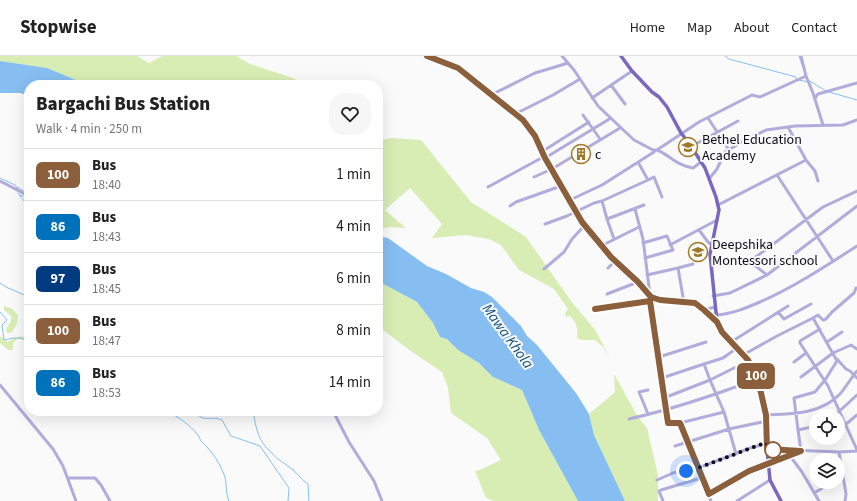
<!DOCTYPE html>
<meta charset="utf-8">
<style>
:root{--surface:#fff;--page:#f6f6f6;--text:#222;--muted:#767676;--line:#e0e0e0}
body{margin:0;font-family:"Source Sans 3",sans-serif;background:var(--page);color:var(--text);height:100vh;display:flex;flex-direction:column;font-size:15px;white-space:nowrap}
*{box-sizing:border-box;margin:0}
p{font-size:13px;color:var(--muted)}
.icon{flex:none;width:22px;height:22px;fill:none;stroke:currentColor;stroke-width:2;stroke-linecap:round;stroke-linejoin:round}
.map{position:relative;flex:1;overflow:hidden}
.panel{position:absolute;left:24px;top:24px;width:359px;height:336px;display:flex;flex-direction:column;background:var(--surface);border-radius:16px;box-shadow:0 4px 16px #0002}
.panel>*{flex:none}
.badge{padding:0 8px;border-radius:6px;font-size:14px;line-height:26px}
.fabs{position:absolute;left:809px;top:353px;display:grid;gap:8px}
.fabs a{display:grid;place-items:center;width:36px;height:36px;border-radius:50%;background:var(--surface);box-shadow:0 4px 16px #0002;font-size:20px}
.you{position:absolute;width:20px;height:20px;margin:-10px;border:3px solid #fff;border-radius:50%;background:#1a73e8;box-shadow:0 0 0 6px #1a73e833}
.map>.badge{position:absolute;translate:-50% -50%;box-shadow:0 0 0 2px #fff}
.round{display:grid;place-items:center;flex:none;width:42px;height:42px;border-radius:16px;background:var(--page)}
.headline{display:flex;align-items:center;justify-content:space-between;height:68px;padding:0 12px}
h1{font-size:19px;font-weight:800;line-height:30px}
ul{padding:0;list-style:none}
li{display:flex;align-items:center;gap:12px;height:52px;padding:0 12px;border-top:1px solid var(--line)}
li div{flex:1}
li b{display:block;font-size:15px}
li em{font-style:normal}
li .badge{min-width:44px;font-weight:700;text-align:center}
header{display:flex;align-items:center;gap:24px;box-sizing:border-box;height:56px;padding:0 20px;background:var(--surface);border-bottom:1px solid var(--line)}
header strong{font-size:19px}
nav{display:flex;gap:22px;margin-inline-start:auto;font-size:14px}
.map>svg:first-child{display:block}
.green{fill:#d7edb4}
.water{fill:#87bef1}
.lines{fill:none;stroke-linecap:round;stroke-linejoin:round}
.stream{stroke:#87bef1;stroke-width:1}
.minor{stroke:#b2acdc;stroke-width:3}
.major{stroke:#7968be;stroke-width:3.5}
.line-casing{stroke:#fff;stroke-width:9}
.line{stroke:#8b5e3c;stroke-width:6}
.walk{stroke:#0d0b15;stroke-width:4;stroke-dasharray:0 7.2}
.stop-dot{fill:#fff;stroke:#8b5e3c;stroke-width:2}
.labels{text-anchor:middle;stroke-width:4;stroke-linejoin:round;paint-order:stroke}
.poi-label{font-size:14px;fill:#0d0b15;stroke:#fafafa;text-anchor:start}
.water-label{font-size:15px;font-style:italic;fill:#114f7e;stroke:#fafafa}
</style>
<header>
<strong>Stopwise</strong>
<nav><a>Home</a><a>Map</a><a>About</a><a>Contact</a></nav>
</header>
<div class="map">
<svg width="857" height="445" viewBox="0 0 857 445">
<rect width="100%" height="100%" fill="#fafafa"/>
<path class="green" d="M 0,0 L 137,0 L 149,7 L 162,0 L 236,0 L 250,8 L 293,22 L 304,29 L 88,29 L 47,12 L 0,5 Z
M 391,82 L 421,84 L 471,146 L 526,181 L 571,245 L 596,275 L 610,303 L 603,291 L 595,284 L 582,284 L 577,282 C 578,272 577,267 570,260 L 566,261 L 565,257 L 568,253 L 554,233 L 519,214 L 501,189 L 489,183 L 466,179 L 432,182 L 442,168 L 410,132 L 385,154 L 406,172 L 388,171 L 378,174 L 378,85 Z
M 378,225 L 417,246 L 433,267 L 440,281 L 447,283 L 458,294 L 479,307 L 494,321 L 522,334 L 539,374 L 578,445 L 494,445 L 486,442 L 475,415 L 480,414 L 501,404 L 487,382 L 451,357 L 448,332 L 442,316 L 408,293 L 378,270 Z
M 4,250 L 11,252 L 18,259 L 17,268 L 11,277 L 7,277 L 6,273 L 11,265 L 11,260 L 4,254 Z
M 0,280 L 7,286 L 21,280 L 29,283 L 28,288 L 22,283 L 17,283 L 13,287 L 13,292 L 12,294 L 8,294 L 0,287 Z
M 614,318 L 638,361 L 647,372 L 658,419 L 658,445 L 625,445 L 594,379 L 589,358 L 615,336 Z"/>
<path class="water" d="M 0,5 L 47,12 L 88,29 L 29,29 L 29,40 L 20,37 L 0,37 Z
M 378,180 L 388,182 L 427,210 L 446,218 L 471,232 L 484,236 L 492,241 L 521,270 L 527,280 L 537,289 L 576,337 L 589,358 L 594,379 L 625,445 L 578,445 L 539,374 L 522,334 L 493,321 L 479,307 L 458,294 L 447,283 L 440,281 L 433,267 L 417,246 L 378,225 Z"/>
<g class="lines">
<path class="stream" d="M 725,0 L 729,3 L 796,21 L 796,23
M 799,0 L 803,12
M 799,24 L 808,26
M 810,25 L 826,35
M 829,36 L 857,44
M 0,122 L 15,129 L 17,132
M 17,131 L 29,138
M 18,137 C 23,145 26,144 29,156
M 20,139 L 29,142
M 0,227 L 6,231 L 29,241
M 0,256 L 7,264 L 2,269 L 4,284 C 13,282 22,280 29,286
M 166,355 C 179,361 190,369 198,379 C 199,381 200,383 201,385 C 212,395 220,407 225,421 C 227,429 225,435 229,445
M 194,355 C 204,368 210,359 222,364 L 231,380 L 260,390 L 289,432 L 288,445
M 253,355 C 256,372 258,386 272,397 C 274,399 276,402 278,403 C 283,407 289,410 294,415 C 299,419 302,424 308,428 L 309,445"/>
<path class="minor" d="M 427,0 L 459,12 L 523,64 L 535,80 L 545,102 L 582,166 L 611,201 L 638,226 L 651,241 L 659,244 L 695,247 L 704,254 L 717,266
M 562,0 L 574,14 L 598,50 L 634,84 L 653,94 L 657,94 L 699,66 L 752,39 L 760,41 L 806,20
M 801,0 L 806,20 L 813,37 L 823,69
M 611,29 L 625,48
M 491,39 L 535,17 L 565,8 L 567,6
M 592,42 L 632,15
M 815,42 L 818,38 L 857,27
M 515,58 L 553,39 L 580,23
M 583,59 L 600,83
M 708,62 L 729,94
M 788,71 L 806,104 L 815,115 L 818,125
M 692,90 L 738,65
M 657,94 C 671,100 676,109 693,112 L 701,106
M 543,95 L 589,66
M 545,102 L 611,62
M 638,106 L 648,124 L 602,145 L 607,163 L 644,149
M 777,119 L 833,205
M 534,121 L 552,113 L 620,72
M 709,123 L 717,113 L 725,96 L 742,86 L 766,74 L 795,70 L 843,69 L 857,64
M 648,124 L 654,121 L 662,141
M 0,125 L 29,140
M 488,131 L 545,100
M 570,144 L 602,129 L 654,96 L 655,94
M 718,149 L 806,104
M 510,150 L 516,146 L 561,130
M 607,163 L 614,183
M 545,168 L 567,160 L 594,147 L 602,145
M 699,174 L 708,186 L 712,189
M 643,187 L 667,180 L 673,194 L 645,202
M 670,189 L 717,164
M 601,190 L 639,171
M 608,212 L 615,205
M 678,212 L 693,208
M 544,213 L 564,196 L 572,183 L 585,169
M 647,219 L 678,212 L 683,241
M 767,219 L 753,208 L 753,203 L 757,200 L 823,151 L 857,135
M 607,238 L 638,226
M 713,240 L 730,237 L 767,219 L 857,150
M 650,245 L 668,367 L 680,367 L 724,356
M 595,253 L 650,245 L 650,239 L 643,183 L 635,153
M 704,254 L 715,251
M 778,256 L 784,263 L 811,248
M 716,259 C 732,258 746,252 760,246 C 794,231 826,210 857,190
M 813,262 L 818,259 L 823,264 L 826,263 L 832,256 L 854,237 L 856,232
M 820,273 L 800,285 L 800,287 L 828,330 L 857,394
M 731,286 L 788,250
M 827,286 L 842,276
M 743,299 L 777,280 L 813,262 L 837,305 L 825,324 L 815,336 L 794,342 L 798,374
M 659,301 L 706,286
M 837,303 L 846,313 L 850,315 L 857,322
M 794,306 L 806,297
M 704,308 L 723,302 L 737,292
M 801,321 L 833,297 L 851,289 L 857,293
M 662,322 L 704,308 L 710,324 L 664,342
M 0,329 L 53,393 L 63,410 L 76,445
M 648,334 L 639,336 L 648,358
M 333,355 L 349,386 L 374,425 L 382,445
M 766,359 C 792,358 821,358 840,338 C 846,331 851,322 857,315
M 834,360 L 857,339
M 629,363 C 673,353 715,339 757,323
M 680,367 L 711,445
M 845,369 L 857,359
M 675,390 L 729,373 L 767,365
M 767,393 L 839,396 L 857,395
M 839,396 L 846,438 L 845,445
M 736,398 L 724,356 L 710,324 L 748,305
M 790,400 L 802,416 L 819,445
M 68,422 L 95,422 L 101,429 L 110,445
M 657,424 L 673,417 L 698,412 L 753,391 L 767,388
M 814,437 L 833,426
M 709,438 L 749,415 L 801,395 L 798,374 L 816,370
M 663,445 L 659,435 L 661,434 L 701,422
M 737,445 L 770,424"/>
<path class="major" d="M 621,0 L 632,15 L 652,36 L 659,41 L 667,51 L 681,77 L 689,87 L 705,112 L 716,141 L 719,154 L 710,198 L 717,266 L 722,276 L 748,305 L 759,328 L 766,359 L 767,393 L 770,424 L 781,445"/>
</g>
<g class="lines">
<g class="line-casing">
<path id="line" d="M 427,0 L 458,12 L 523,64 L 535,80 L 545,102 L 582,166 L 611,201 L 638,226 L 651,241 L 660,244 L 695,247 L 704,254 L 717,266 L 722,276 L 748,304 L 759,328 L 766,359 L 767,393 L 801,395 L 749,415 L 709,438 L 680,367 L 668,367 L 650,245 L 595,253"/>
</g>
<use href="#line" class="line"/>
<path class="walk" d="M 686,415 L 698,412 L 762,388 L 767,388 L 767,393 L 776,394 L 773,394"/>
</g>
<defs>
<g id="school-ring" transform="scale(1)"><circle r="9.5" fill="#fafafa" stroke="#9e7a26" stroke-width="1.5"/><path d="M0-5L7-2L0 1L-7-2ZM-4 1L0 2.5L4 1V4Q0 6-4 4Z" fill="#9e7a26"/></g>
<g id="building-ring" transform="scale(1)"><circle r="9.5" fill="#fafafa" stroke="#9e7a26" stroke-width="1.5"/><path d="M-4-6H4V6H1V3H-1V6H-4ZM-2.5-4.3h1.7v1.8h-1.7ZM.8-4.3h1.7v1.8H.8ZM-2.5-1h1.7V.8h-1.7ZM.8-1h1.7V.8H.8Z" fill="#9e7a26"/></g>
</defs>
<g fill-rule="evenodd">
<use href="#school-ring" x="688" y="91"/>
<use href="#building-ring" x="581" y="98"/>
<use href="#school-ring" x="698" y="196"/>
</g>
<circle class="stop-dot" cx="773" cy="394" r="8"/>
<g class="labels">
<g class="poi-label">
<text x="702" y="88">Bethel Education<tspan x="702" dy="16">Academy</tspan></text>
<text x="595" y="103">c</text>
<text x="712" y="193">Deepshika<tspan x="712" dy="16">Montessori school</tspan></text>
</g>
<g class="water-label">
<text transform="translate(508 280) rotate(54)" y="5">Mawa Khola</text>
</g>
</g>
</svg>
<div class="fabs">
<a><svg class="icon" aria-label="locate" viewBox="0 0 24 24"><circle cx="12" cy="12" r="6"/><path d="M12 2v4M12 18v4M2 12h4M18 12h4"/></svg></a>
<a><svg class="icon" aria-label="layers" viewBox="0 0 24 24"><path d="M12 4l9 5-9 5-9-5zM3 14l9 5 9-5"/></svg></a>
</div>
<div class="you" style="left:686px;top:415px"></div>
<b class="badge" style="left:756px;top:320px;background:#8b5e3c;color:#fff">100</b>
<section class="panel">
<div class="headline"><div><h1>Bargachi Bus Station</h1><p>Walk · 4 min · 250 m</p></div><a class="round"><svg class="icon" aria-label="heart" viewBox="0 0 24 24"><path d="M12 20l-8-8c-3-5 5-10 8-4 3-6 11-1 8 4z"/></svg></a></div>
<ul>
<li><span class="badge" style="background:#8b5e3c;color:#fff">100</span><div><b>Bus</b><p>18:40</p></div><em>1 min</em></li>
<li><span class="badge" style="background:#0072bc;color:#fff">86</span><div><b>Bus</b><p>18:43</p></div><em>4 min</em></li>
<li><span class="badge" style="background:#003b80;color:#fff">97</span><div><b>Bus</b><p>18:45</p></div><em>6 min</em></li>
<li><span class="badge" style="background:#8b5e3c;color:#fff">100</span><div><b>Bus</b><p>18:47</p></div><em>8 min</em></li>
<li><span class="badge" style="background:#0072bc;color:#fff">86</span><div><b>Bus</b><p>18:53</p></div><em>14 min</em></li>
</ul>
</section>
</div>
